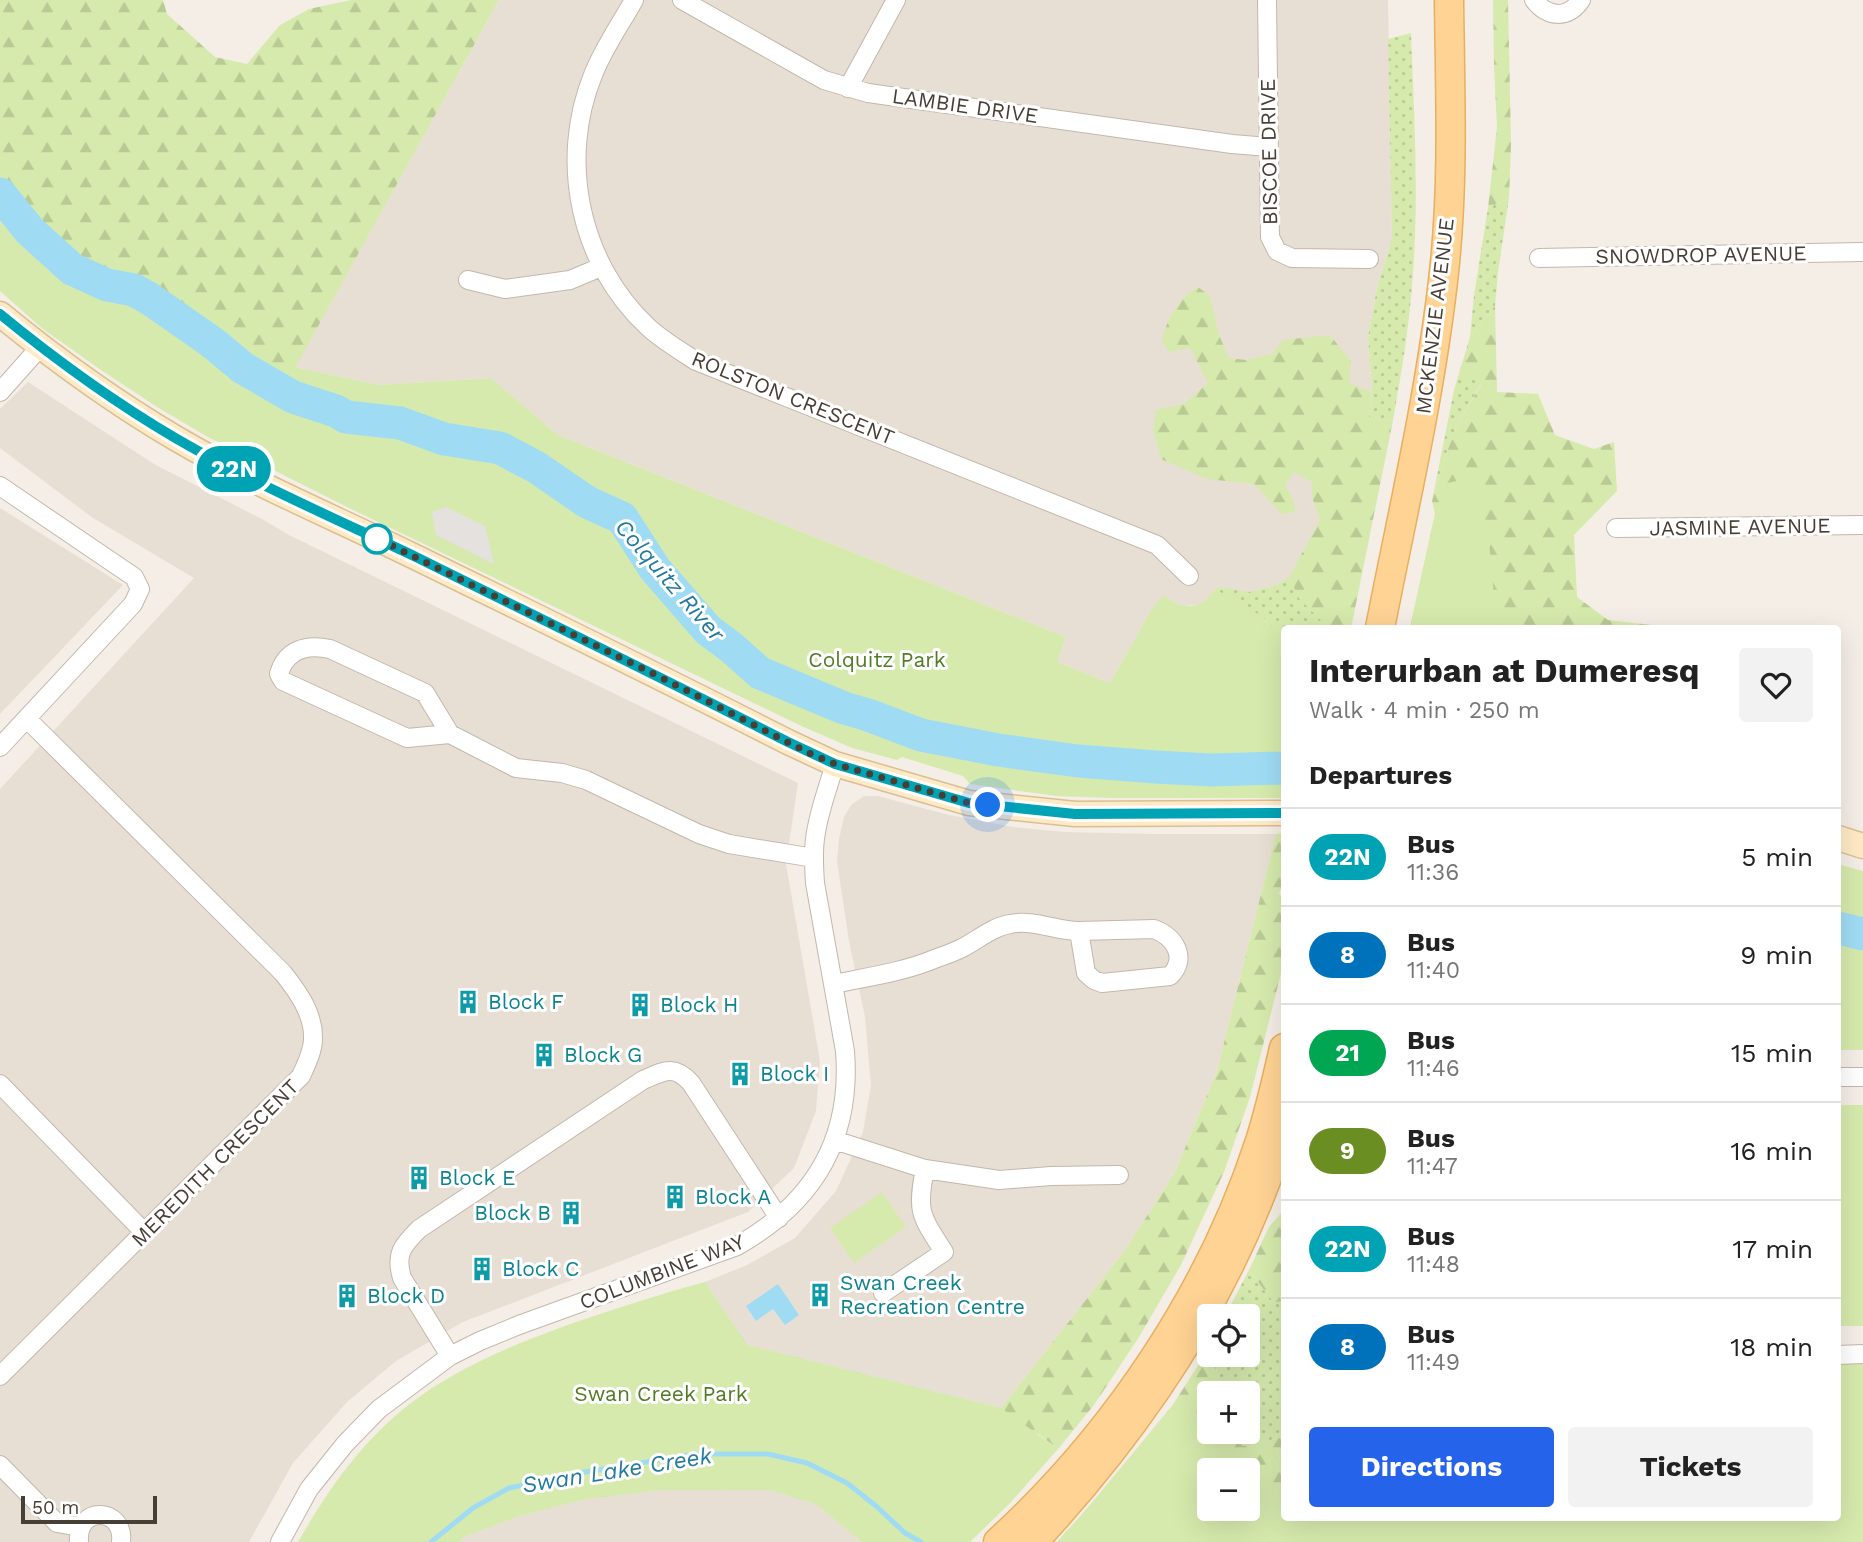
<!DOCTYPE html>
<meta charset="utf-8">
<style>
:root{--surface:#fff;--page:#f2f2f2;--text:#222;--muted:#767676;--line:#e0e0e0;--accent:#2563eb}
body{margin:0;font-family:"Work Sans",sans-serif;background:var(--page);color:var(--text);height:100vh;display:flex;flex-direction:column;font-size:26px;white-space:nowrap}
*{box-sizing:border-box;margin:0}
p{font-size:23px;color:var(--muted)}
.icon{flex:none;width:38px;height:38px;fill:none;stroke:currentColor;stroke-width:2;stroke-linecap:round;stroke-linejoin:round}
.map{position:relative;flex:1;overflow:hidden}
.panel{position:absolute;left:1281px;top:625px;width:560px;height:896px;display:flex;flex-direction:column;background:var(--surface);border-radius:7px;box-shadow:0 7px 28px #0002}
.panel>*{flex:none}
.badge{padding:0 14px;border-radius:23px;font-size:24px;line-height:46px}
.buttons{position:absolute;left:1197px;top:1304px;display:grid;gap:14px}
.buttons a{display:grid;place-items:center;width:63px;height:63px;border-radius:7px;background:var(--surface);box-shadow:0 7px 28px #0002;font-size:35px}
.scale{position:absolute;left:21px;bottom:18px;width:136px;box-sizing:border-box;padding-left:7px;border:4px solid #473e35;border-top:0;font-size:19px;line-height:24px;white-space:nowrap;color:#473e35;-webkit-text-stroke:5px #fff;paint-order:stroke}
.you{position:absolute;width:35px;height:35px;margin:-18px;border:5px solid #fff;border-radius:50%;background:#1a73e8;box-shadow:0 0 0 10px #1a73e833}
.map>.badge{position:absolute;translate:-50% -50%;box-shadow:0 0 0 4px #fff}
h2{padding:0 28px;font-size:26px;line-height:63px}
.round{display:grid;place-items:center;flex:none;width:74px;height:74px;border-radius:7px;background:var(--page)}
.summary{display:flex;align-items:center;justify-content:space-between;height:119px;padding:0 28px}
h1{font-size:33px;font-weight:700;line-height:52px}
.button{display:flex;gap:14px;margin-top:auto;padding:14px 28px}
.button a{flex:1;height:80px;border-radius:7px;background:var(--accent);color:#fff;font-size:28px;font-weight:700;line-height:80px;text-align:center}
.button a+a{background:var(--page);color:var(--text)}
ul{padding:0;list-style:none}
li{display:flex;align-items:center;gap:21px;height:98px;padding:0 28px;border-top:2px solid var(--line)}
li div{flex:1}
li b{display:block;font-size:26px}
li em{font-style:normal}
li .badge{min-width:77px;font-weight:700;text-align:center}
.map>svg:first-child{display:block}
.residential{fill:#e8dfd4}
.grass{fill:url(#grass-dots)}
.forest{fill:url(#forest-firs);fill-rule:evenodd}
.park{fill:#d6eaad}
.parking{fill:#e4e1de}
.water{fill:#9fdcf4}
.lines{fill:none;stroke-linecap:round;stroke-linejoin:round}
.stream{stroke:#9fdcf4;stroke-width:5}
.river{stroke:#9fdcf4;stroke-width:33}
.minor-casing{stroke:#c3b7ab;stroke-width:20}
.secondary-casing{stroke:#d9bf95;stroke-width:27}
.primary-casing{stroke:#e9ae5e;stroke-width:31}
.minor{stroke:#fff;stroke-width:18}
.secondary{stroke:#ffeac5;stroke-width:24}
.primary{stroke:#ffd394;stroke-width:28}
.line-casing{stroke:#fff;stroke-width:16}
.line{stroke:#00a3b4;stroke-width:10}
.walk{stroke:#473e35;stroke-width:7;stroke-dasharray:0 12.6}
.stop-dot{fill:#fff;stroke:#00a3b4;stroke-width:3.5}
.labels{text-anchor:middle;stroke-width:6;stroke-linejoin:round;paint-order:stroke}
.street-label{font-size:21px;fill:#473e35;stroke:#fff}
.park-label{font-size:21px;fill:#517b25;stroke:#fff}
.culture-label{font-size:21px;fill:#0d838f;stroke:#fff;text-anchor:start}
.water-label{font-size:23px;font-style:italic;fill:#257a9f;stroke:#fff}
</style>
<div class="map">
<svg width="1863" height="1542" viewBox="0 0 1863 1542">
<defs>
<pattern id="grass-dots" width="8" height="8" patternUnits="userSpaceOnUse" patternTransform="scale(1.75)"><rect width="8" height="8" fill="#d6eaad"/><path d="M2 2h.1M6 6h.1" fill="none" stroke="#b9ca95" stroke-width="1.8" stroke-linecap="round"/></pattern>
<pattern id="forest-firs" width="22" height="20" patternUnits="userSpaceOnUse" patternTransform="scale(1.75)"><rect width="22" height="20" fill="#d6eaad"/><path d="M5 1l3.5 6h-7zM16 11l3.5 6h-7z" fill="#b9ca95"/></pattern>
</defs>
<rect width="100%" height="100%" fill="#f4eee6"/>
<path class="residential" d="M 499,0 L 1388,0 L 1392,238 L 1377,288 L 1368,337 L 1372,388 L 1369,417 L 1393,420 L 1351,628 L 1284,628 L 1284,638 L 1215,589 L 1208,599 L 1201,604 L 1185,606 L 1172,602 L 1151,610 L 1110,683 L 1057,662 L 1066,637 L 558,435 L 491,378 L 379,385 L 295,367 Z
M 28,382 L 154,464 L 262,519 L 289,535 L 798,783 L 786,864 L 820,1061 L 816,1111 L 794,1168 L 748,1212 L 463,1322 L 396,1361 L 347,1402 L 293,1463 L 249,1542 L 0,1542 L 0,789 L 194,578 L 93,518 L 0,448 L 0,409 Z
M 0,508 L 123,585 L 0,714 Z
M 864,796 L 878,796 L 949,815 L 1013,827 L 1064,832 L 1150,834 L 1276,834 L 1217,1071 L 1175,1172 L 1125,1250 L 1001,1408 L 746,1345 L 705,1282 L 747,1265 L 795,1238 L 836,1191 L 863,1132 L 871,1085 L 865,1017 L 849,941 L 837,861 L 839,839 L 844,817 L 851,805 Z
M 724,1488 L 770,1490 L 816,1504 L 862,1542 L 458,1542 L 466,1536 L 519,1516 L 585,1499 L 661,1490 Z"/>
<path class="grass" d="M 1411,33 C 1414,112 1419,193 1413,272 C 1410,322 1402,370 1393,420 L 1369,418 L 1372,388 L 1368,337 L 1377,288 L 1392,238 L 1388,39 Z
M 1509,198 L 1498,272 L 1495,306 L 1470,337 L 1476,374 L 1481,384 L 1457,425 L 1444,460 L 1432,501 L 1454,390 L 1470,337 L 1474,295 L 1488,208 Z
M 1289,577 L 1299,598 L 1329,628 L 1284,628 L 1284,638 L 1261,616 L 1215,589 L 1219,587 L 1249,592 L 1277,585 Z
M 1249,1270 L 1274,1302 L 1284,1300 L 1284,1437 L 1243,1446 L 1225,1432 L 1248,1432 L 1248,1393 L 1213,1393 L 1219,1375 L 1206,1353 L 1209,1346 L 1209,1354 L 1248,1354 L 1248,1316 L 1225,1316 Z"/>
<path class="forest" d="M 0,0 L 163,0 L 167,14 L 215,57 L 247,64 L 280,25 L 309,9 L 351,0 L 499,0 L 275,404 L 232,384 L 219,369 L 202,356 L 194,345 L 176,330 L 154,319 L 102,286 L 87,278 L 73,274 L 59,274 L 46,268 L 31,253 L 6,222 L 0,207 Z
M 1493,0 L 1508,0 L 1511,144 L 1509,198 L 1488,208 L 1497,127 L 1494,67 Z
M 1198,287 L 1210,296 L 1219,335 L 1229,358 L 1246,360 L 1272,354 L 1283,340 L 1330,335 L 1351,361 L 1349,383 L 1371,392 L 1369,417 L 1393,420 L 1351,628 L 1328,628 L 1299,598 L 1289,577 L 1320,520 L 1312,497 L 1312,482 L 1294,472 L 1285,485 L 1294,501 L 1295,512 L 1282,514 L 1254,484 L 1207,479 L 1161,459 L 1153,430 L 1156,410 L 1184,404 L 1208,383 L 1190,348 L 1169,352 L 1162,341 C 1166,320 1179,298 1198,287 Z
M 1495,306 L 1497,392 L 1538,394 L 1555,435 L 1594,449 L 1614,442 L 1617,491 L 1574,535 L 1577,597 L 1608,620 L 1677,628 L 1410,628 L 1435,514 L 1432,501 L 1444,460 L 1457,425 L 1481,385 L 1476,374 L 1468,379 L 1463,375 L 1470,337 Z
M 1284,833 L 1284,882 L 1279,893 L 1284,902 L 1284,961 L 1250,1097 L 1224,1172 L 1181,1265 L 1139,1337 L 1094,1405 L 1058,1449 L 1037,1433 L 1011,1502 L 862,1542 L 816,1504 L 770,1490 L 661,1490 L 585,1499 L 519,1516 L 466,1536 L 458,1542 L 705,1282 L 747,1345 L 1001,1408 L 1125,1250 L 1175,1172 L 1217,1071 L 1276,834 Z
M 1284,1210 L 1284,1300 L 1274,1303 L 1249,1270 L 1269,1227 Z
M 1206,1353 L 1219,1375 L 1213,1393 L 1209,1393 L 1209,1404 L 1206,1415 L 1209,1418 L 1209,1432 L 1225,1432 L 1243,1446 L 1284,1437 L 1284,1517 L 1057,1542 L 1086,1510 L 1172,1406 ZM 1209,1470 L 1248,1470 L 1248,1508 L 1209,1508 Z"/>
<path class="park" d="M 0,207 L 6,222 L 31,253 L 46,268 L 59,274 L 73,274 L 87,278 L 102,286 L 154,319 L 176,330 L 194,345 L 202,356 L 219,369 L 232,384 L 275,403 L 295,367 L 379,385 L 491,378 L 558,435 L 1066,637 L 1057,662 L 1110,683 L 1151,610 L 1164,595 C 1183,611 1201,610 1215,589 L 1261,616 L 1284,638 L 1284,798 L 1111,798 L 1056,796 L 970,784 L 963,776 L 902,757 L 897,760 L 852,748 L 797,724 L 345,506 L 206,436 L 157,407 L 101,370 L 43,329 L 0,291 Z
M 1478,477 L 1489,542 L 1497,628 L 1410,628 L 1435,514 L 1447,483 Z
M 1838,864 L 1863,871 L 1863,1050 L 1838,1050 Z
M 1838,1105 L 1863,1105 L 1863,1326 L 1838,1326 Z
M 882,1192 L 906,1227 L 854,1263 L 830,1228 Z
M 705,1282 L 747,1345 L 1001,1408 L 1058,1449 L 1011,1502 L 970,1542 L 862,1542 L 816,1504 L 770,1490 L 724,1488 L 661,1490 L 585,1499 L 519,1516 L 466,1536 L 458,1542 L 298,1542 C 324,1496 355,1451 395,1416 C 446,1371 510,1346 573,1323 C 617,1308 660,1294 705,1282 Z
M 1840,1361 L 1863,1361 L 1863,1542 L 1057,1542 L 1086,1510 L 1172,1406 L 1185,1420 L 1243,1470 L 1209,1470 L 1209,1508 L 1248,1508 L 1248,1474 L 1282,1504 L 1284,1504 L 1284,1517 L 1838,1517 L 1838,1490 L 1840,1490 Z"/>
<path class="parking" d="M 446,507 L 485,526 L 494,564 L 436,535 L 432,512 Z"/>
<path class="water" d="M 778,1284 L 799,1315 L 785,1325 L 773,1309 L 756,1321 L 746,1306 Z"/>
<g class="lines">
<path class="stream" d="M 431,1542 L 473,1508 L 509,1488 L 585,1472 L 695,1454 L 768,1454 L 807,1463 L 847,1483 L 876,1506 L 905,1533 L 921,1542"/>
<path class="river" d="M 0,194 L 30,231 L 72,269 L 107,285 L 134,290 L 150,299 L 213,343 L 243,368 L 293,397 L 336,411 L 346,417 L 400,423 L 444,439 L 500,448 L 536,467 L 587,502 L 622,518 L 655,569 L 708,630 L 732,648 L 760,673 L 844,708 L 868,715 L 921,735 L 998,750 L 1078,761 L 1156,767 L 1211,770 L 1284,768
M 1838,928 L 1863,934"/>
<g class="minor-casing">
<path id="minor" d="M 634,0 C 620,25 603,49 593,75 C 558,161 580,264 648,327 C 662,340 679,350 696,361 L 1157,545 L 1189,576
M 682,0 L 824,80 L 868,93 L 1232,144 L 1269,147
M 1267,0 L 1270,237 L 1277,251 L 1292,258 L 1369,259
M 1534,0 C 1548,18 1568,19 1581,0
M 848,88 L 896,0
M 1539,258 L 1863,252
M 468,280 L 505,289 L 570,280 L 601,267
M 0,392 L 40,347
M 0,486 L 134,577 L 140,589 L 133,604 L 0,747
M 1616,528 L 1863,525
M 450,734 L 407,738 L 283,681 L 279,674 C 286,649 307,644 330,649 L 425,693 L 450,734 L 516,768 L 562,773 L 586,780 L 699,834 L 729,844 L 814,858
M 833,984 C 868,977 904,972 937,958 C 946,955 954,952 962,948 C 978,940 992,927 1010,924 C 1033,919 1056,931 1079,931 L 1154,929 C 1175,937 1188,958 1170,976 L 1102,983 L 1094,980 L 1086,973 L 1079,931
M 1838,1077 L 1863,1077
M 0,1084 L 145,1233
M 834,1140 L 925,1169 L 999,1180 L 1051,1176 L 1119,1175
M 883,1293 L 944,1252 C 921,1216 916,1212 925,1169
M 1838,1355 L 1863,1354
M 450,1356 L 402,1278 C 395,1254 402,1246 419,1229 L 643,1080 C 664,1071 674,1064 691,1083 L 779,1218
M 0,1376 L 301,1076 C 306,1065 313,1051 313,1039 C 314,1014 298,992 283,973 L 27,719
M 0,1465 L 57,1523 L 80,1527
M 79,1542 C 76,1505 125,1507 121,1542
M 280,1542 L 309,1489 L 345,1444 L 379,1409 L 450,1356 L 480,1341 L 519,1325 L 737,1246 C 813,1203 852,1140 845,1051 L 815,883 C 814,868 813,853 815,839 C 818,813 828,788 835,764"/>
</g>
<g class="secondary-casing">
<path id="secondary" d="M 0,314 C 56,360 114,402 177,439 C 252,483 331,516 409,554 C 536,616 662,678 788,742 L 835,764 L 969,803 L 1075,814 L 1284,813
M 1838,838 L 1863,846"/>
</g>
<g class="primary-casing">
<path id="primary" d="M 1380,628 C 1403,510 1431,392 1444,272 C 1454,181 1450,91 1449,0
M 998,1542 C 1115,1435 1211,1292 1260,1141 C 1270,1110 1277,1079 1284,1048
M 1033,1542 C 1144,1423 1237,1284 1284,1127"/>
</g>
<use href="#minor" class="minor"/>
<use href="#secondary" class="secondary"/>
<use href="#primary" class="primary"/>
</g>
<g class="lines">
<g class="line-casing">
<path id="line" d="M 0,314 C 56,360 114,402 177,439 C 253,483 334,518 414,556 C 539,618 664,679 788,742 L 835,764 L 969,803 L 1075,814 L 1284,813"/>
</g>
<use href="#line" class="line"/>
<path class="walk" d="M 377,539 L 368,534 L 660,677 L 811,754 L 835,764 L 969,803 L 988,805"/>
</g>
<defs>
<g id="building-bare" transform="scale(1.89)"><path d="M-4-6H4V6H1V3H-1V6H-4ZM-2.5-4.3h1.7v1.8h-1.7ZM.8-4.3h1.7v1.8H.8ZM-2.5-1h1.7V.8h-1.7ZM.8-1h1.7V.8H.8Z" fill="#0f9aa8" stroke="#fff" stroke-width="2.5" paint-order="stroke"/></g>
</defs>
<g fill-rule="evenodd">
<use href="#building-bare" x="468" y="1002"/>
<use href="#building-bare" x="640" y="1005"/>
<use href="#building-bare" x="544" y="1055"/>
<use href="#building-bare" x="740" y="1074"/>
<use href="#building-bare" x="419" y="1178"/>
<use href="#building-bare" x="675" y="1197"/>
<use href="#building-bare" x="571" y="1213"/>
<use href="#building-bare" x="482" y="1269"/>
<use href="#building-bare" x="820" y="1295"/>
<use href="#building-bare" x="347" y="1296"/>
</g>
<circle class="stop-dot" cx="377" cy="539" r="14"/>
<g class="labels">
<g class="street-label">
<text transform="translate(965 106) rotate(8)" y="7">LAMBIE DRIVE</text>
<text transform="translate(1269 152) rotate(-91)" y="7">BISCOE DRIVE</text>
<text transform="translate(1701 255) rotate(-1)" y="7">SNOWDROP AVENUE</text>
<text transform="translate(1435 316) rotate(-83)" y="7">MCKENZIE AVENUE</text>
<text transform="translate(793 398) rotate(22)" y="7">ROLSTON CRESCENT</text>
<text transform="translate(1740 527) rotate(-1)" y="7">JASMINE AVENUE</text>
<text transform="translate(215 1163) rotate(-45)" y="7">MEREDITH CRESCENT</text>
<text transform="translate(662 1272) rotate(-21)" y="7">COLUMBINE WAY</text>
</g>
<g class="park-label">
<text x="877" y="667">Colquitz Park</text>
<text x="661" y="1401">Swan Creek Park</text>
</g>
<g class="culture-label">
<text x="488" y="1009">Block F</text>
<text x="660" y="1012">Block H</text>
<text x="564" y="1062">Block G</text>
<text x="760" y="1081">Block I</text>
<text x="439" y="1185">Block E</text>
<text x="695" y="1204">Block A</text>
<text x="551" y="1220" text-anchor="end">Block B</text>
<text x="502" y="1276">Block C</text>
<text x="840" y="1290">Swan Creek<tspan x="840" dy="24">Recreation Centre</tspan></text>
<text x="367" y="1303">Block D</text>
</g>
<g class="water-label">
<text transform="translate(670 580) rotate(49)" y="8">Colquitz River</text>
<text transform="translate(617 1470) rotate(-9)" y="8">Swan Lake Creek</text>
</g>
</g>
</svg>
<div class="buttons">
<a><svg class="icon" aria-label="locate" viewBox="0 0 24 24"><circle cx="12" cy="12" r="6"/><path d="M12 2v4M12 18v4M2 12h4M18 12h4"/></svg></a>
<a>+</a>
<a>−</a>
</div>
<div class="scale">50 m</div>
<div class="you" style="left:988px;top:805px"></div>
<b class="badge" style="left:234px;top:469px;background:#00a3b4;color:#fff">22N</b>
<section class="panel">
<div class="summary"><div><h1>Interurban at Dumeresq</h1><p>Walk · 4 min · 250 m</p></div><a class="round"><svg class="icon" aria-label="heart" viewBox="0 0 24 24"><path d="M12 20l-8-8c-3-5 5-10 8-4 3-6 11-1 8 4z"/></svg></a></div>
<h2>Departures</h2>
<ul>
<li><span class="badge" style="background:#00a3b4;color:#fff">22N</span><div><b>Bus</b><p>11:36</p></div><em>5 min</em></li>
<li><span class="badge" style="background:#0072bc;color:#fff">8</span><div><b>Bus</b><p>11:40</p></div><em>9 min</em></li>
<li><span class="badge" style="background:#00a651;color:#fff">21</span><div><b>Bus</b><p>11:46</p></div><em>15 min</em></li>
<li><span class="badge" style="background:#6b8e23;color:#fff">9</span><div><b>Bus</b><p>11:47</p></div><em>16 min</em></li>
<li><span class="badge" style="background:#00a3b4;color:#fff">22N</span><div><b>Bus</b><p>11:48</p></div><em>17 min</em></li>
<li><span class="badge" style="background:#0072bc;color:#fff">8</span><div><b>Bus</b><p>11:49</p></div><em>18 min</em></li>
</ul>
<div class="button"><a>Directions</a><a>Tickets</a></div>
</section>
</div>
